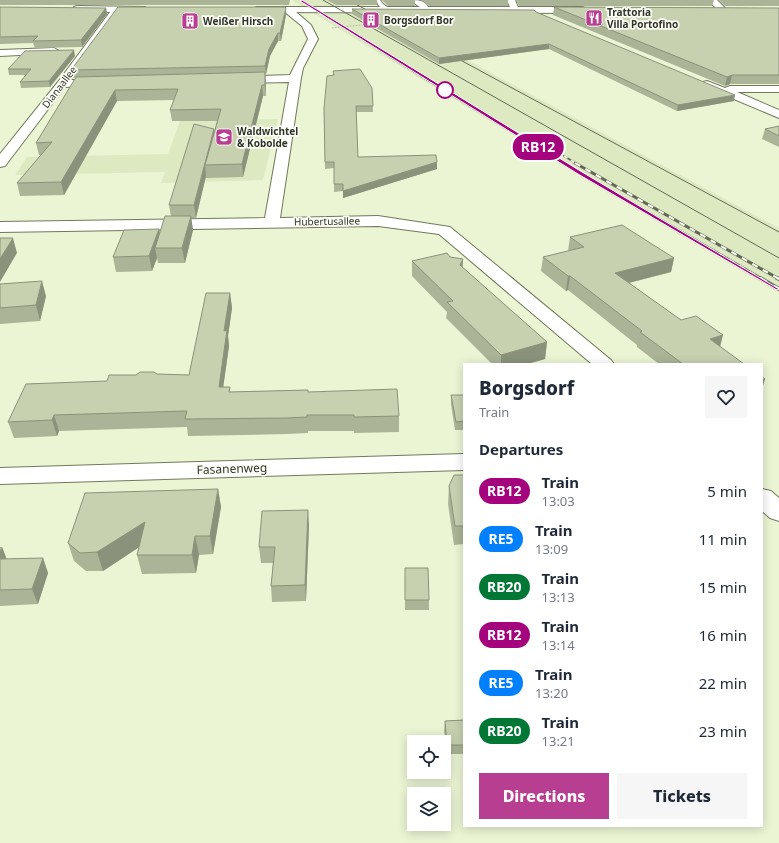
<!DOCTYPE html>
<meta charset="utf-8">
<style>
:root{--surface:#fff;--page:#f6f6f7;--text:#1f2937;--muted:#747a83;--accent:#b73e91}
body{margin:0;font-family:"Noto Sans",sans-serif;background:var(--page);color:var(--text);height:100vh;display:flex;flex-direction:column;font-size:15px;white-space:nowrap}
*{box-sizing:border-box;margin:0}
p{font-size:13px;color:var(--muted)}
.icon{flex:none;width:22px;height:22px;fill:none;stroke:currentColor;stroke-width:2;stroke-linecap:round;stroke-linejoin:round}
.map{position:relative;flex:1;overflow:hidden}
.drawer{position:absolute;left:463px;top:363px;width:300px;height:464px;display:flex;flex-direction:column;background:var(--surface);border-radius:0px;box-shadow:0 2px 10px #0003}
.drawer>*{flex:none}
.badge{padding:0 8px;border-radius:13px;font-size:14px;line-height:26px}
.fabs{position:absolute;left:407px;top:735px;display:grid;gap:8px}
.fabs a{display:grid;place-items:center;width:44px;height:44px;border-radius:0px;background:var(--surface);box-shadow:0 2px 10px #0003;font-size:20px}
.map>.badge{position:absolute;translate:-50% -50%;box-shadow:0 0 0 2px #fff}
h2{padding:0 16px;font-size:15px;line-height:36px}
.round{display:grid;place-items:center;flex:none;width:42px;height:42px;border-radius:0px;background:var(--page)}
.headline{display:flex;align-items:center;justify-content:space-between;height:68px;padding:0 16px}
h1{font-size:19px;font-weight:800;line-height:30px}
.primary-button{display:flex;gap:8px;margin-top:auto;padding:8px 16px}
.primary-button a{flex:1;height:46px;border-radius:0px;background:var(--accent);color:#fff;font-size:16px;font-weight:800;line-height:46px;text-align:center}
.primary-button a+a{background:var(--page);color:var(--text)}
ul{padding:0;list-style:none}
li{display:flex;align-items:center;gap:12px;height:48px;padding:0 16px}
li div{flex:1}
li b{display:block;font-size:15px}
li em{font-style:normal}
li .badge{min-width:44px;font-weight:700;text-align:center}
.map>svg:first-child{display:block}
.built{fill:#dde9c1}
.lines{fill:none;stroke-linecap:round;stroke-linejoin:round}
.service-casing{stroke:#71795b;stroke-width:2}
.minor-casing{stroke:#71795b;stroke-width:2}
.tertiary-casing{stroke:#71795b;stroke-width:2}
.service{fill:#fff;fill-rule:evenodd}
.minor{fill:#fff;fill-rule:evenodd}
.tertiary{fill:#fff;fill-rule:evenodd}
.tram{stroke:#646957;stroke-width:1}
.rail-far2-casing{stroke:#646957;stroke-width:2}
.rail-far1-casing{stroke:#646957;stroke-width:3}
.rail-casing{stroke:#646957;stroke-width:4}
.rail-far2{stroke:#fcfef7;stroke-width:1.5;stroke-dasharray:4;stroke-linecap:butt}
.rail-far1{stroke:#fcfef7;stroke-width:2;stroke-dasharray:6;stroke-linecap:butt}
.rail{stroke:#fcfef7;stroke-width:2.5;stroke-dasharray:8;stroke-linecap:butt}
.path-bridge{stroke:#b3bb9f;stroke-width:1;stroke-dasharray:1.5 1.5;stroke-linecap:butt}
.wall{fill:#abb497}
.shaded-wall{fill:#8b927b}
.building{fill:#c7d1b0;stroke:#8b927b}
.line{fill:#a5027d;stroke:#fff}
.stop-dot{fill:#fff;stroke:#a5027d;stroke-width:2}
.labels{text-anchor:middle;stroke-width:3.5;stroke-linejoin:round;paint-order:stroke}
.far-poi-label{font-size:10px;font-weight:bold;fill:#313528;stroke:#fcfef7;text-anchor:start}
.far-street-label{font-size:10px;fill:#313528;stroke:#fcfef7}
.street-label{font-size:12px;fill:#313528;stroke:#fcfef7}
</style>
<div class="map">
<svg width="779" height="843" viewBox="0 0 779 843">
<rect width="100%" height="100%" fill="#ebf5d3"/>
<path class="built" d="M 292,0 L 356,0 L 779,228 L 779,293 L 593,184 Z
M 278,119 L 263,180 L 161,183 L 165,172 L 15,175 L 27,157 L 168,154 L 180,121 Z"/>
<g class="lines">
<g class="service-casing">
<path id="service" d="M 376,0 L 380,0 L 383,4 L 390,9 L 386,10 L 379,6 Z"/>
</g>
<g class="minor-casing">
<path id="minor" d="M 409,0 C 418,0 427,0 429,10 L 428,12 L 422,12 L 420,7 Z
M 507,0 L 515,0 L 519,10 L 518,12 L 512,12 Z
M 708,0 L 717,0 L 728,11 L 724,14 L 721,13 Z
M 116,7 L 120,10 L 70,80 L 103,80 L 107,81 L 109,83 L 107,85 L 65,87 L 5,166 L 0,167 L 0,154 L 58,82 L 113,8 Z
M 292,7 L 295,8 L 296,12 L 311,25 L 318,39 L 303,68 L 301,78 L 280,218 L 378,216 L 450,227 L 611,360 L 614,364 L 592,364 L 439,234 L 378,226 L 0,232 L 0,222 L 265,218 L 289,82 L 235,83 L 229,80 L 235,77 L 290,75 L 308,39 L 302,26 L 286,13 L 289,8 Z
M 54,48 L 59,51 L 58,53 L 0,56 L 0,50 Z
M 707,81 L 725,88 L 730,86 L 779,86 L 779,92 L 737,92 L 779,110 L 779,118 L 703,86 L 701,84 L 703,82 Z
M 464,454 L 464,470 L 0,484 L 0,468 Z
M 762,489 L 771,491 L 779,498 L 779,521 L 770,518 L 762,511 Z"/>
</g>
<g class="tertiary-casing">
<path id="tertiary" d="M 77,6 L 145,7 L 149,10 L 145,13 L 74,11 L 73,9 L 74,7 Z
M 257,7 L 583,7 L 587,10 L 583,13 L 254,12 L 253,10 L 254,8 Z"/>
</g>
<use href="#service" class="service"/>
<use href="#minor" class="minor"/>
<use href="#tertiary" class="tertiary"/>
<path class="tram" d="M 323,0 L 779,258
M 348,0 L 376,15
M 451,55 L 779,232"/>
<g class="rail-far2-casing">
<path id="rail-far2" d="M 301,0 L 424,78 L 565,164
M 530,135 L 577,164"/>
</g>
<g class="rail-far1-casing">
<path id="rail-far1" d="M 563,163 L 762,279
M 575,163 L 779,279"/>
</g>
<g class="rail-casing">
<path id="rail" d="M 760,278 L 779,289
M 777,278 L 779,279"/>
</g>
<use href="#rail-far2" class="rail-far2"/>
<use href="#rail-far1" class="rail-far1"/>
<use href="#rail" class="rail"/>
<path class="path-bridge" d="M 332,28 L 371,24"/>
</g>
<path class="wall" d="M 0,0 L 290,0 L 289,5 L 0,5 Z
M 327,0 L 377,0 L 377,5 L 336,5 Z
M 382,0 L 415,0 L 415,6 L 388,6 Z
M 422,0 L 508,0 L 508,6 L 429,6 Z
M 516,0 L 714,0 L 712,6 L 519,6 Z
M 719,0 L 779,0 L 779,6 L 725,6 Z
M 0,7 L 106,8 L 107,14 L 82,47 L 35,48 L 33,43 L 0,44 Z
M 554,7 L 779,8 L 779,84 L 730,84 L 725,86 L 553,15 Z
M 352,9 L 536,12 L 734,101 L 677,111 L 549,49 L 439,64 L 352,14 Z
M 286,15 L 281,41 L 278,41 L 270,56 L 266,74 L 265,74 L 266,96 L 263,96 L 243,177 L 206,178 L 206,176 L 196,218 L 191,218 L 193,230 L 185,263 L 158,263 L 157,258 L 152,271 L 116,272 L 113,257 L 159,229 L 160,234 L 171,216 L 169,205 L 214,129 L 214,133 L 217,121 L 172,121 L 170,110 L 174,100 L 117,101 L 64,195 L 20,196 L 17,183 L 41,155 L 39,155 L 36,143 L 76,78 L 73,78 L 71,70 Z
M 75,56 L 50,87 L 21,88 L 20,82 L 26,75 L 9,75 L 8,69 Z
M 333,71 L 372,88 L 373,112 L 356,112 L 358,157 L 437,162 L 437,169 L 343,198 L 343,191 L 334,192 L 334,168 L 325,169 L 324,108 L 333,75 Z
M 779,126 L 779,147 L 762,139 L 765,129 Z
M 570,237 L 674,258 L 671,272 L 629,283 L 681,320 L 720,347 L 744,364 L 659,364 L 637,347 L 637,345 L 568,290 L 566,291 L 541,271 L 543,257 L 568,251 Z
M 450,257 L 463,259 L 462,267 L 547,342 L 545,359 L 527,364 L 492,364 L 446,318 L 447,312 L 412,276 L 412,261 Z
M 0,284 L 46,296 L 40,321 L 0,324 Z
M 230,293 L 232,308 L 228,336 L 229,346 L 223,387 L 231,392 L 308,390 L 308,392 L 399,416 L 399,432 L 354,433 L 354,431 L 308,431 L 308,433 L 287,434 L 188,436 L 187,427 L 59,431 L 57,436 L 14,438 L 8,422 L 107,381 L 157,374 L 189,375 Z
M 451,395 L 464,395 L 464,430 L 455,430 L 451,404 Z
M 464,475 L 464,544 L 454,545 L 448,504 L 449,486 Z
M 218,489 L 221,507 L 213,554 L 199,555 L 196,573 L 142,574 L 137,555 L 139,547 L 103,571 L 86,571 L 74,561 L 68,543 Z
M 309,525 L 306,601 L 272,602 L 271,586 L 273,563 L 261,563 L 259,547 Z
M 0,547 L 2,547 L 6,559 L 43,558 L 48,573 L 38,604 L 0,606 Z
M 405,568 L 429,600 L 429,610 L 405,610 Z
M 464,720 L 464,754 L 447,754 L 444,730 L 445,721 Z"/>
<path class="shaded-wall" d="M 106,8 L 107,14 L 82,47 L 81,40 Z
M 286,8 L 286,15 L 281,41 L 280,33 Z
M 278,33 L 278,41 L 270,56 L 266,74 L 265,66 L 269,49 Z
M 549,44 L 549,49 L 439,64 L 439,58 Z
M 74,50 L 75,56 L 50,87 L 49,81 Z
M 265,72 L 266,83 L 266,96 L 265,85 Z
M 732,75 L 730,84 L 725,86 L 727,77 Z
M 262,85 L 263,96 L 243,177 L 242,164 Z
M 115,90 L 117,101 L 64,195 L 61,182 Z
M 735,95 L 734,101 L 677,111 L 678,105 Z
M 214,129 L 215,140 L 205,165 L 206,176 L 196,218 L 194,205 Z
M 437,162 L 437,169 L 343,198 L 343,191 Z
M 191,216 L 193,230 L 185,263 L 182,248 Z
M 159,229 L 161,244 L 155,248 L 157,258 L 152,271 L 149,256 Z
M 13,238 L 17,253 L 0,282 L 0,259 Z
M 674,258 L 671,272 L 612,287 L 615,273 Z
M 463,259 L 462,274 L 460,265 Z
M 568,276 L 570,276 L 568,290 L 566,291 Z
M 42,281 L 46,296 L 40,321 L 36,305 Z
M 230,293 L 232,308 L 228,336 L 229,346 L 221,403 L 219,387 L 224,331 Z
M 723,335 L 719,351 L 710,339 Z
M 547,342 L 545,359 L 527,364 L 501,364 L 501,355 Z
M 765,379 L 762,389 L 762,380 Z
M 54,415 L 59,431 L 57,436 L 52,420 Z
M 218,489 L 221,507 L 213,554 L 210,536 Z
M 308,510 L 309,525 L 306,601 L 305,585 Z
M 145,522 L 150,540 L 103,571 L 97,552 Z
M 195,536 L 199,555 L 196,573 L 192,555 Z
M 2,547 L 8,562 L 0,565 L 0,552 Z
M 43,558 L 48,573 L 38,604 L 32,589 Z"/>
<path class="building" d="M 0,7 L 106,8 L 81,40 L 33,41 L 38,36 L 0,37 Z
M 118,7 L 285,7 L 286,8 L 280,33 L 278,33 L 269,49 L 265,66 L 71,70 Z
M 554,7 L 779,8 L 779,75 L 732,75 L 727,77 Z
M 352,9 L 534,10 L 536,12 L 735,95 L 678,105 L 549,44 L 439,58 Z
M 74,50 L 49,81 L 20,82 L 31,69 L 8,69 L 25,51 Z
M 360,69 L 372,88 L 373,106 L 356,106 L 358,157 L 436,155 L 437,162 L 343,191 L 343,184 L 334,184 L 334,162 L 325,162 L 324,108 L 327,76 L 334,75 L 333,71 Z
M 265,72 L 265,85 L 262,85 L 242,164 L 205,165 L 221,109 L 170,110 L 178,89 L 115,90 L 61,182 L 17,183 L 52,142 L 36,143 L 76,77 Z
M 194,124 L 214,129 L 194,205 L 169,205 Z
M 779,126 L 779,136 L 765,129 Z
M 165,216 L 191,216 L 182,248 L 155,248 Z
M 622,225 L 674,258 L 615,273 L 681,320 L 696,316 L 723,335 L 710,339 L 744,364 L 683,364 L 640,332 L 642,331 L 570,276 L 568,276 L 543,257 L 584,247 L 570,237 Z
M 159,229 L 149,256 L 113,257 L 124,230 Z
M 0,238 L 13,238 L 0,259 Z
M 447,253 L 450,257 L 463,259 L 460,265 L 547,342 L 501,355 L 447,302 L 453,301 L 412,261 Z
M 42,281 L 36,305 L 0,308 L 0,284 Z
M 206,293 L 230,293 L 224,331 L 227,330 L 219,387 L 230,387 L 229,392 L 308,390 L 308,392 L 397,389 L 399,416 L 354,417 L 354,415 L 307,415 L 307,417 L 286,418 L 185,419 L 187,411 L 54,415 L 52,420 L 8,422 L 26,384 L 107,381 L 109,375 L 136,375 L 140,372 L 154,372 L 157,374 L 189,375 Z
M 762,377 L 765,379 L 762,380 Z
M 451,395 L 464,395 L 464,421 L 456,422 Z
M 454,475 L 464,475 L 464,526 L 455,526 L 449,486 Z
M 218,489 L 210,536 L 195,536 L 192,555 L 137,555 L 145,522 L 97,552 L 80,553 L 68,543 L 85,493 Z
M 308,510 L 305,585 L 271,586 L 275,547 L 259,547 L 262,511 Z
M 43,558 L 32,589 L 0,590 L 0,559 Z
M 405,568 L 428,568 L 429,600 L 405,600 Z
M 464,720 L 464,745 L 447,745 L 445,721 Z"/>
<path class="line" d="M 300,1 L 302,0 L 582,172 L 779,289 L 777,290 L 578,174 Z"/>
<defs>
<g id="restaurant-square" transform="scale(0.9)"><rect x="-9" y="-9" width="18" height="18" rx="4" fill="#b73e91" stroke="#fcfef7"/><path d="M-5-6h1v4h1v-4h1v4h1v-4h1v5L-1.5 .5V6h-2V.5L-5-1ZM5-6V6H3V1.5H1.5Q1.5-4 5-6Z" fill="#fff"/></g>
<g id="building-square" transform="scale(0.9)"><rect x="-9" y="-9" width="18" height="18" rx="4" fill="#b73e91" stroke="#fcfef7"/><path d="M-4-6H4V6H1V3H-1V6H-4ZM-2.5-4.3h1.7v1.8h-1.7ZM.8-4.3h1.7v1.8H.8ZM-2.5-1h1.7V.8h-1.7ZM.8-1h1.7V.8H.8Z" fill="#fff"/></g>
<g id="school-square" transform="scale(0.9)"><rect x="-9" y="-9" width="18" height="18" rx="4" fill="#b73e91" stroke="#fcfef7"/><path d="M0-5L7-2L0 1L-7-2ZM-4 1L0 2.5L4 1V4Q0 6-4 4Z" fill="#fff"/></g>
</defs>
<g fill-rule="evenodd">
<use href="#restaurant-square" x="594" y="18"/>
<use href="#building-square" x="371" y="20"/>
<use href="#building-square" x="190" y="21"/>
<use href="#school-square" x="224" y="137"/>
</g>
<circle class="stop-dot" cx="445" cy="90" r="8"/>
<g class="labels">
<g class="far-poi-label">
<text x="607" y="16">Trattoria<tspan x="607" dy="12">Villa Portofino</tspan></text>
<text x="384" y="24">Borgsdorf Bor</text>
<text x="203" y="25">Weißer Hirsch</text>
<text x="237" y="135">Waldwichtel<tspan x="237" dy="12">&amp; Kobolde</tspan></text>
</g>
<g class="far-street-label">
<text transform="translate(59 87) rotate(-53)" y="4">Dianaallee</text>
<text transform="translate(327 221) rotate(-1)" y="4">Hubertusallee</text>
</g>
<g class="street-label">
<text transform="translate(232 469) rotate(-2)" y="4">Fasanenweg</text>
</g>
</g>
</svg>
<div class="fabs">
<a><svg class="icon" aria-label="locate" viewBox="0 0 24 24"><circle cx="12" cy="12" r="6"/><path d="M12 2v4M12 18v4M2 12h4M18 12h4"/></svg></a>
<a><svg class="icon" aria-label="layers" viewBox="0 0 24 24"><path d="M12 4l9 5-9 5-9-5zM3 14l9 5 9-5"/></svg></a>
</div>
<b class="badge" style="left:538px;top:147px;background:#a5027d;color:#fff">RB12</b>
<section class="drawer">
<div class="headline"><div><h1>Borgsdorf</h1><p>Train</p></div><a class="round"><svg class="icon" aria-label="heart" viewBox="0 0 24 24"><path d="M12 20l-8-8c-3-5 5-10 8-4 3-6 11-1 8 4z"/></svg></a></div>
<h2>Departures</h2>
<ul>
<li><span class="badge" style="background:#a5027d;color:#fff">RB12</span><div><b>Train</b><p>13:03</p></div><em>5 min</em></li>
<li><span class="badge" style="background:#0080ff;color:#fff">RE5</span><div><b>Train</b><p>13:09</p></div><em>11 min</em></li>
<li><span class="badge" style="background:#007734;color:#fff">RB20</span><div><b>Train</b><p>13:13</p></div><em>15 min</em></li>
<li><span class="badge" style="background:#a5027d;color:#fff">RB12</span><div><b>Train</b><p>13:14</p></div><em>16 min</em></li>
<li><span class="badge" style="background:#0080ff;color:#fff">RE5</span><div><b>Train</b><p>13:20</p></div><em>22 min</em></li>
<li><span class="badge" style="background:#007734;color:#fff">RB20</span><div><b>Train</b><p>13:21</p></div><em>23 min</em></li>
</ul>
<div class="primary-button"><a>Directions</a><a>Tickets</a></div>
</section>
</div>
